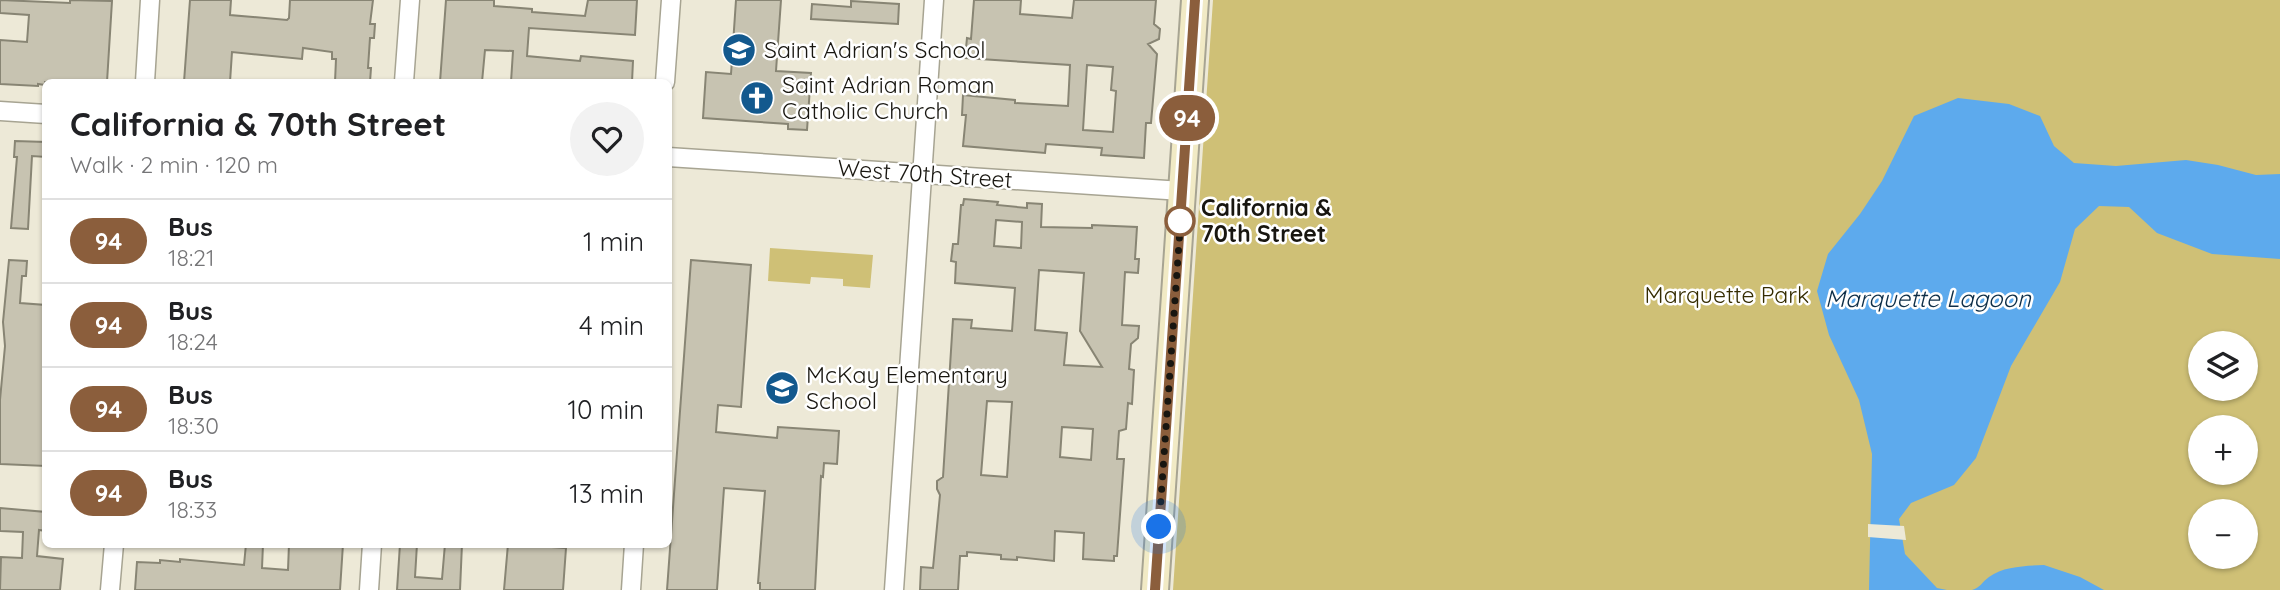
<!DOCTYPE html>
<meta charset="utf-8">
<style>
:root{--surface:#fff;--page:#f2f2f2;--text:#202124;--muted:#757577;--line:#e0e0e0}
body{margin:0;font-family:Quicksand,sans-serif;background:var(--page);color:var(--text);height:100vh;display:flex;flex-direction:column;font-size:26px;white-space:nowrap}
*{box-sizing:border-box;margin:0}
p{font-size:23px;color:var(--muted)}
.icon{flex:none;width:38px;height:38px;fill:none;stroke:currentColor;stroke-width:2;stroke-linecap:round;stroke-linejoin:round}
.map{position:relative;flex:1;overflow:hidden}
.drawer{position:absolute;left:42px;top:79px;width:630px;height:469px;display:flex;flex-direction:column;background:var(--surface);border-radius:10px;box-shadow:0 2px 5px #0004}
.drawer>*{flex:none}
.badge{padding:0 14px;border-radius:23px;font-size:24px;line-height:46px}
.controls{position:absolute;left:2188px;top:331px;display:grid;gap:14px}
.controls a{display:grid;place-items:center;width:70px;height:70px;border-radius:50%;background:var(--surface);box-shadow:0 2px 5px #0004;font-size:35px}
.you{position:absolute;width:35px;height:35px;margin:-18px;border:5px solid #fff;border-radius:50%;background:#1a73e8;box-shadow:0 0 0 10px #1a73e833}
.map>.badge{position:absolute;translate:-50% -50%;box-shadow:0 0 0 4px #fff}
.round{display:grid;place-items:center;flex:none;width:74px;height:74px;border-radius:37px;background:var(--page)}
.overview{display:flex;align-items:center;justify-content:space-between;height:119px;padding:0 28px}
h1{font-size:33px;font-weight:700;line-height:52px}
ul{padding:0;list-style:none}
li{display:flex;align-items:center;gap:21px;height:84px;padding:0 28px;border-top:2px solid var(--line)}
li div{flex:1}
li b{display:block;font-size:26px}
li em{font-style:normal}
li .badge{min-width:77px;font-weight:700;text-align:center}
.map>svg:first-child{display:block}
.green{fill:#cfc076;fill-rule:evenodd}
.water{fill:#5daaed}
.pier{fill:#ede9d7}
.building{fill:#c7c3b1;stroke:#888574;stroke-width:2;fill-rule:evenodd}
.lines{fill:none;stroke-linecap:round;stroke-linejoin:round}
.street-casing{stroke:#a7a492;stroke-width:21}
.secondary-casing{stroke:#a7a492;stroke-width:30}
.street{stroke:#fff;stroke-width:18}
.secondary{stroke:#f1eac5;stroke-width:26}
.line-casing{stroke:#fff;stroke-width:16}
.line{stroke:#8b5e3c;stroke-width:10}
.walk{stroke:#181610;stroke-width:7;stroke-dasharray:0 12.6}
.stop-dot{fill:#fff;stroke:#8b5e3c;stroke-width:3.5}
.labels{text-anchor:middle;stroke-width:5;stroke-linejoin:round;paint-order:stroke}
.poi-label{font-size:23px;fill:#181610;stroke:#fff;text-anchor:start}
.street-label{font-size:23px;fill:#181610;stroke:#fff}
.stop-label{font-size:23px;font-weight:bold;fill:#181610;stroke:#fff;text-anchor:start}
.park-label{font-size:23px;fill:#352c00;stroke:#fff}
.water-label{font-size:24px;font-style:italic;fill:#0d2e48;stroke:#fff}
</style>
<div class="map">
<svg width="2280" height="590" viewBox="0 0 2280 590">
<rect width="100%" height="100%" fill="#ede9d7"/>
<path class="green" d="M 1213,0 L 2280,0 L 2280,590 L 1173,590 ZM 2200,343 L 2245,343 L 2245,388 L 2200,388 ZM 2200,427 L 2245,427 L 2245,472 L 2200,472 ZM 2200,511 L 2245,511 L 2245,556 L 2200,556 Z
M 770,248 L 873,255 L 870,288 L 843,286 L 843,279 L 811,277 L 810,284 L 768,281 Z"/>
<path class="water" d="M 1958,98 L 2009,104 L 2040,116 L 2054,146 L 2074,163 L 2116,166 L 2186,160 L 2218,165 L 2256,175 L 2280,174 L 2280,259 L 2212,254 L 2157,233 L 2129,207 L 2099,206 L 2075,229 L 2060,282 L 2011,366 L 1976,458 L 1954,485 L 1911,503 L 1899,519 L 1905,554 L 1937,588 L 1947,590 L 1869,590 L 1872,454 L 1859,400 L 1829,335 L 1817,291 L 1828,254 L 1860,214 L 1882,181 L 1914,116 Z
M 2044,565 L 2080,577 L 2104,590 L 1972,590 C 1980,588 1982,582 1989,577 C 2004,566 2026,566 2044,565 Z"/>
<path class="pier" d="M 1868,524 L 1904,526 L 1906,540 L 1868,537 Z"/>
<path class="building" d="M 0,0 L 70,3 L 70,0 L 112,1 L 107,82 L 45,82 L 45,85 L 38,84 L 38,86 L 0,84 L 0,40 L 27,42 L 29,15 L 0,13 Z
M 190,0 L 231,0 L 230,15 L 287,20 L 289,18 L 290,0 L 373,0 L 370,24 L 375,24 L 374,38 L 370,38 L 368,68 L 371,68 L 370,82 L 335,82 L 336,59 L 332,59 L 332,52 L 303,48 L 302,59 L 232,52 L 230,82 L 184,82 Z
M 446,0 L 494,0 L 494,6 L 532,9 L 532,12 L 585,16 L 588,0 L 637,0 L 635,35 L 529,28 L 527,56 L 580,61 L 581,56 L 633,61 L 632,82 L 511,82 L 513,51 L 485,50 L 482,82 L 440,82 Z
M 736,0 L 781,0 L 776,71 L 811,73 L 807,130 L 788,129 L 788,124 L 703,118 L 706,72 L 731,74 Z
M 974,0 L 1021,0 L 1020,14 L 1072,18 L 1074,0 L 1156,0 L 1154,24 L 1160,29 L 1159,39 L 1148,44 L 1157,54 L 1151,123 L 1146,123 L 1144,158 L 1101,155 L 1102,148 L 1046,144 L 1045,153 L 963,146 L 966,115 L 962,115 L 963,95 L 1015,100 L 1015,103 L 1068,106 L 1070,65 L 965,58 L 967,38 L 971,39 ZM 1087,65 L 1113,67 L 1111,90 L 1116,91 L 1113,132 L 1083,130 Z
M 851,1 L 899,4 L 898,24 L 811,19 L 812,4 L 851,7 Z
M 15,141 L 46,142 L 46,157 L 32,156 L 28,229 L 11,228 L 17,157 L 14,157 Z
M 964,199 L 998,202 L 997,205 L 1027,208 L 1027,203 L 1042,204 L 1041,227 L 1092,228 L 1092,225 L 1137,227 L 1135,259 L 1139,259 L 1138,273 L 1125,272 L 1122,325 L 1139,326 L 1138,338 L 1131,344 L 1129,369 L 1134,370 L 1132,404 L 1128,403 L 1126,429 L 1119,431 L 1117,459 L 1124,459 L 1117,556 L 1114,556 L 1114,561 L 1083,559 L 1084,533 L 1055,531 L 1054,561 L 1017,557 L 1017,560 L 1001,559 L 1001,555 L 967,552 L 967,556 L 960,556 L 958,590 L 920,590 L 921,567 L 933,568 L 940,495 L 937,489 L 937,481 L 943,477 L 953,319 L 972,320 L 971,328 L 1012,331 L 1015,288 L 955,283 L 956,262 L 951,261 L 953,244 L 958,244 L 961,205 L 963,205 ZM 996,220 L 1022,222 L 1021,248 L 994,246 ZM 1039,270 L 1084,273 L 1080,331 L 1102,367 L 1064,365 L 1067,333 L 1035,330 ZM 987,401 L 1012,402 L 1007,477 L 981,475 ZM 1062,427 L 1093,429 L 1091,460 L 1060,457 Z
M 9,260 L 27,261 L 26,276 L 22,276 L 20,303 L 46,305 L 46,466 L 0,464 L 0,400 L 5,346 L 3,322 Z
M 691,260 L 751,265 L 741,407 L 718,405 L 716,432 L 777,438 L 778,427 L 839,431 L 837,464 L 824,463 L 823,477 L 821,476 L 815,590 L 760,590 L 760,583 L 758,583 L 765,491 L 724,488 L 717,590 L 667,590 Z
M 0,508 L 46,512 L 46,531 L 39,530 L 37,556 L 63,559 L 60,590 L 0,590 L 1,557 L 22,558 L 23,532 L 0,531 Z
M 246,544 L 263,544 L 262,568 L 288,570 L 289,544 L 343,544 L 340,590 L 135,590 L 137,562 L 160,563 L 160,560 L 180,562 L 180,559 L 244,565 Z
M 400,544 L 417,544 L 415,577 L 442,579 L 445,544 L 462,544 L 460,590 L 397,590 Z
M 508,544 L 566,548 L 563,590 L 504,590 Z"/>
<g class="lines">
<g class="street-casing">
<path id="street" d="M 145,82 L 150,0
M 404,82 L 410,0
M 665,82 L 671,0
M 0,111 L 46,114
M 668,157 L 1182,191
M 110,590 L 114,544
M 369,590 L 372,544
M 631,590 L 634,544
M 894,590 L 934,0"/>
</g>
<g class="secondary-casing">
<path id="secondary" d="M 1155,590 L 1195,0"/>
</g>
<use href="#street" class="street"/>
<use href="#secondary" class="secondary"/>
</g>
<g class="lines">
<g class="line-casing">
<path id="line" d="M 1155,590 L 1195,0"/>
</g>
<use href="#line" class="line"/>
<path class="walk" d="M 1159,527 L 1181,215 L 1180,221"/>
</g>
<defs>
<g id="school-disc" transform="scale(1.75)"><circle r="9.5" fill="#13598e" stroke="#fff"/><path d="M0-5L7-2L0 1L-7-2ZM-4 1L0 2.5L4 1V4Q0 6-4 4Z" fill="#fff"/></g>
<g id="church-disc" transform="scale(1.75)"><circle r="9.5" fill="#13598e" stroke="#fff"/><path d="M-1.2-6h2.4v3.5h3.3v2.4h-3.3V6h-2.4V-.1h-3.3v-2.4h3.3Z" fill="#fff"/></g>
</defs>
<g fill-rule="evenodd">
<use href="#school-disc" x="739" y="50"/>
<use href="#church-disc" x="757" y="98"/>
<use href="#school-disc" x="782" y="388"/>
</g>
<circle class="stop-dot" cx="1180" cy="221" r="14"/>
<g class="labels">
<g class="poi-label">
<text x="764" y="58">Saint Adrian's School</text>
<text x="782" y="93">Saint Adrian Roman<tspan x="782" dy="26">Catholic Church</tspan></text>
<text x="806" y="383">McKay Elementary<tspan x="806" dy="26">School</tspan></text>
</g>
<g class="street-label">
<text transform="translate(925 174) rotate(4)" y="8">West 70th Street</text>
</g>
<g class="stop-label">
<text x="1201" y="216">California &amp;<tspan x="1201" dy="26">70th Street</tspan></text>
</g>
<g class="park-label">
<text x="1727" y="303">Marquette Park</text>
</g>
<g class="water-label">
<text x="1928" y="307">Marquette Lagoon</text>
</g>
</g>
</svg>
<div class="controls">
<a><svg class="icon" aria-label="layers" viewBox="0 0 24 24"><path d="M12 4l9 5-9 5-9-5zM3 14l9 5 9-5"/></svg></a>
<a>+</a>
<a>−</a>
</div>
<div class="you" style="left:1159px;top:527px"></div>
<b class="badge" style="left:1187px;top:118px;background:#8b5e3c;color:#fff">94</b>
<section class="drawer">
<div class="overview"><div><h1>California &amp; 70th Street</h1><p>Walk · 2 min · 120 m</p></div><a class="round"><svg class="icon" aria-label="heart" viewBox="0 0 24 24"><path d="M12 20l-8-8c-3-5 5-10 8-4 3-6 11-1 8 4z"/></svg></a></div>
<ul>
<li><span class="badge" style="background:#8b5e3c;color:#fff">94</span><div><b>Bus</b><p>18:21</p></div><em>1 min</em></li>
<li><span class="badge" style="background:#8b5e3c;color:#fff">94</span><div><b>Bus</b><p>18:24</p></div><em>4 min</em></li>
<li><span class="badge" style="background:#8b5e3c;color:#fff">94</span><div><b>Bus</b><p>18:30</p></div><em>10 min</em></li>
<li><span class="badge" style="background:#8b5e3c;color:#fff">94</span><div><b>Bus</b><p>18:33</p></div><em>13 min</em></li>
</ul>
</section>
</div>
